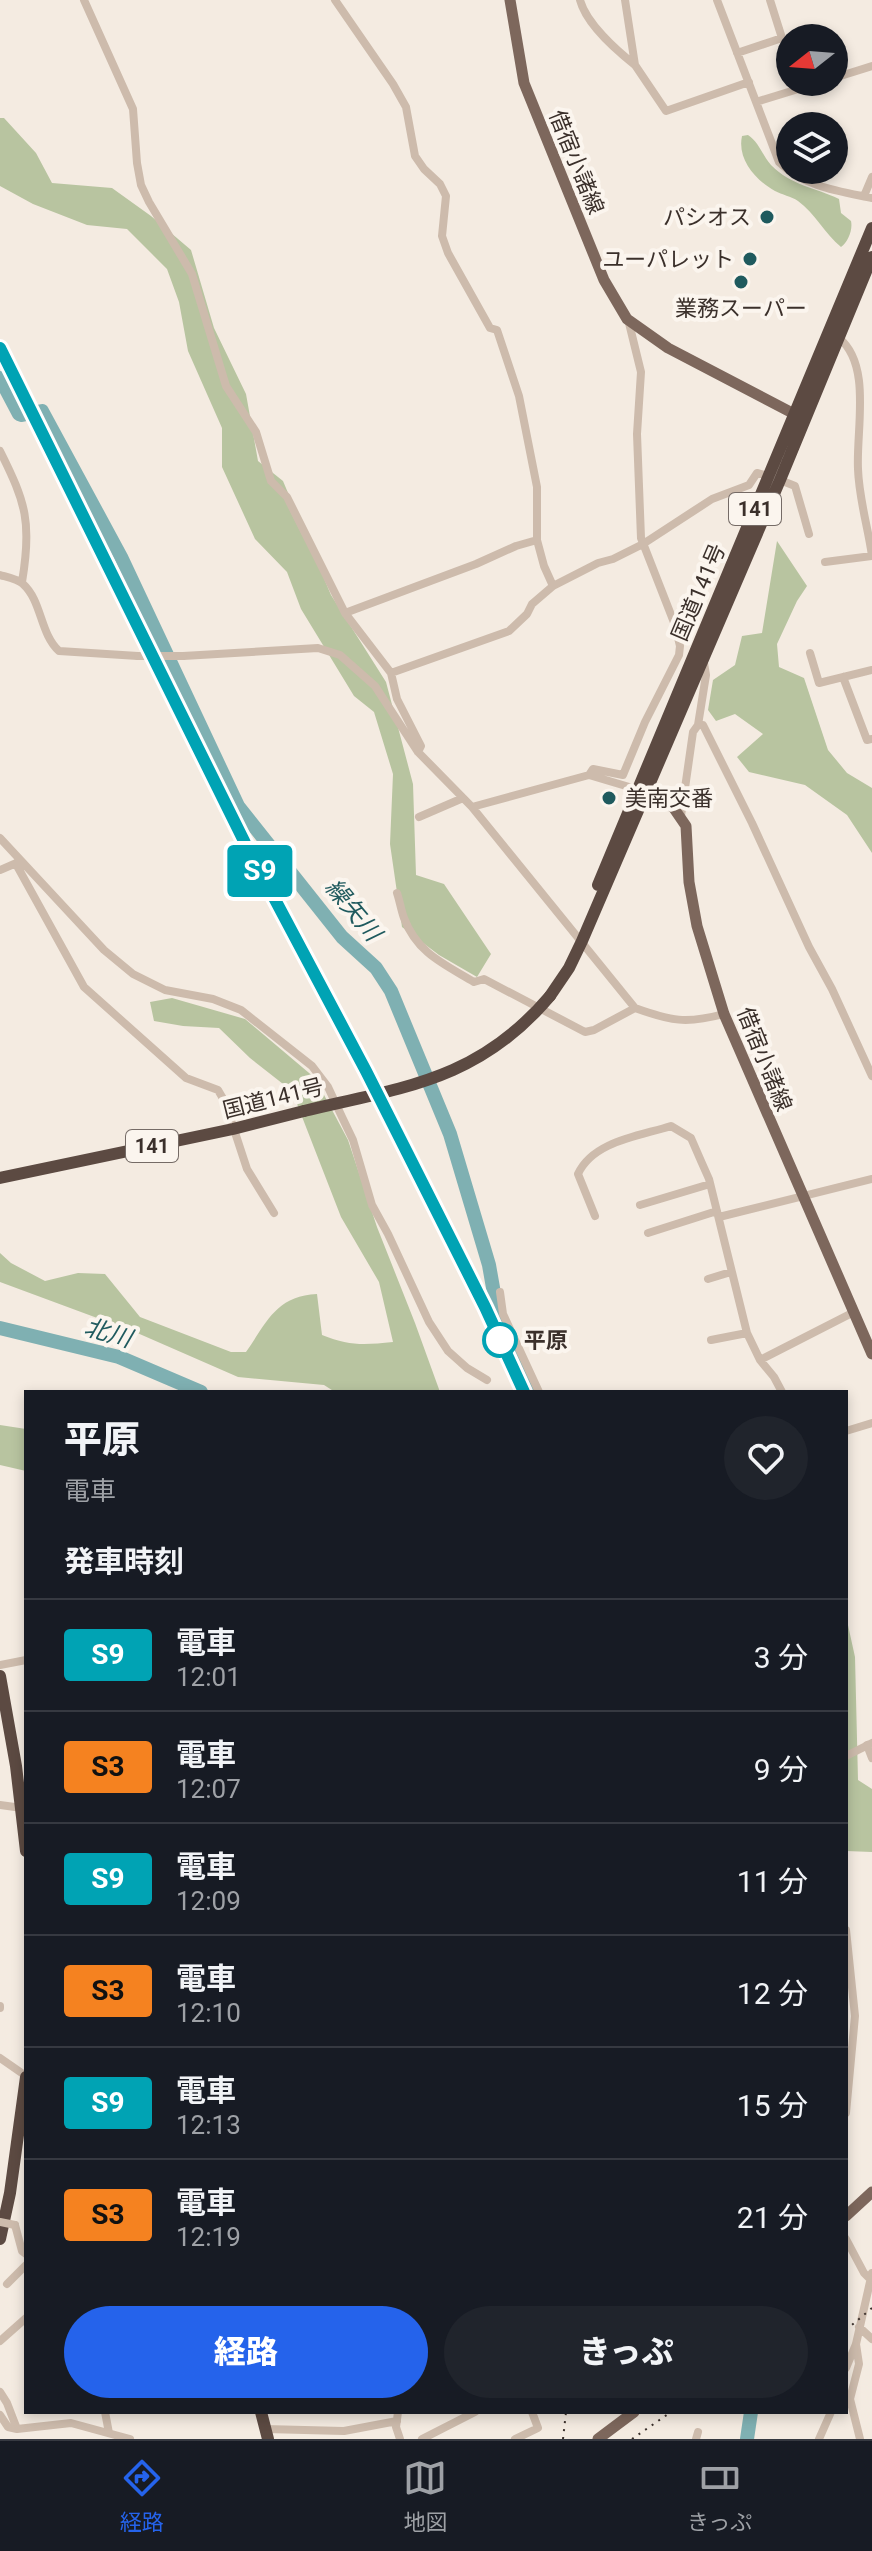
<!DOCTYPE html>
<html lang="ja">
<meta charset="utf-8">
<style>
:root{--surface:#171b24;--page:#20242c;--text:#f1f3f6;--muted:#9ea1a6;--line:#363941;--accent:#2563eb}
body{margin:0;font-family:Roboto,"Noto Sans JP",sans-serif;background:var(--page);color:var(--text);height:100vh;display:flex;flex-direction:column;font-size:30px;white-space:nowrap}
*{box-sizing:border-box;margin:0}
p{font-size:26px;color:var(--muted)}
.icon{flex:none;width:44px;height:44px;fill:none;stroke:currentColor;stroke-width:2;stroke-linecap:round;stroke-linejoin:round}
.map{position:relative;flex:1;overflow:hidden}
.details{position:absolute;left:24px;top:1390px;width:824px;height:1024px;display:flex;flex-direction:column;background:var(--surface);border-radius:0px;box-shadow:0 4px 12px #0003}
.details>*{flex:none}
.badge{padding:0 16px;border-radius:6px;font-size:28px;line-height:52px}
.needle{width:52px;rotate:253deg}
.tools{position:absolute;left:776px;top:24px;display:grid;gap:16px}
.tools a{display:grid;place-items:center;width:72px;height:72px;border-radius:50%;background:var(--surface);box-shadow:0 4px 12px #0003;font-size:40px}
.map>.badge{position:absolute;translate:-50% -50%;box-shadow:0 0 0 4px #fff}
h2{padding:0 40px;font-size:30px;line-height:72px}
.round{display:grid;place-items:center;flex:none;width:84px;height:84px;border-radius:42px;background:var(--page)}
.overview{display:flex;align-items:center;justify-content:space-between;height:136px;padding:0 40px}
h1{font-size:38px;font-weight:800;line-height:60px}
.action{display:flex;gap:16px;margin-top:auto;padding:16px 40px}
.action a{flex:1;height:92px;border-radius:48px;background:var(--accent);color:#fff;font-size:32px;font-weight:800;line-height:92px;text-align:center}
.action a+a{background:var(--page);color:var(--text)}
ul{padding:0;list-style:none}
li{display:flex;align-items:center;gap:24px;height:112px;padding:0 40px;border-top:2px solid var(--line)}
li div{flex:1}
li b{display:block;font-size:30px}
li em{font-style:normal}
li .badge{min-width:88px;font-weight:700;text-align:center}
.tabs{display:flex;justify-content:space-around;align-items:center;height:112px;border-top:2px solid var(--line);background:var(--surface);font-size:22px;color:var(--muted)}
.tabs a{display:grid;justify-items:center;gap:4px}
.tabs .selected{color:var(--accent)}
.map>svg:first-child{display:block}
.green{fill:#b8c4a0}
.lines{fill:none;stroke-linecap:round;stroke-linejoin:round}
.river{stroke:#7fb0b2;stroke-width:14}
.minor{stroke:#cdbbac;stroke-width:8}
.major{stroke:#7d675c;stroke-width:11}
.highway{stroke:#5c4a42;stroke-width:12}
.rail{stroke:#3b302b;stroke-width:2;stroke-dasharray:2 6;stroke-linecap:butt}
.minor-bridge{stroke:#cdbbac;stroke-width:8}
.highway-bridge{stroke:#5c4a42;stroke-width:12}
.line-casing{stroke:#fff;stroke-width:18}
.line{stroke:#00a3b4;stroke-width:12}
.poi-dot{fill:#1f5a5e;stroke:#fbf5ee;stroke-width:3}
.stop-dot{fill:#fff;stroke:#00a3b4;stroke-width:4}
.labels{text-anchor:middle;stroke-width:8;stroke-linejoin:round;paint-order:stroke}
.shield{fill:#fbf5ee;stroke:#756b66;stroke-width:2}
.shield-label{font-size:20px;font-weight:bold;fill:#3b302b}
.street-label{font-size:22px;fill:#3b302b;stroke:#fbf5ee}
.poi-label{font-size:22px;fill:#3b302b;stroke:#fbf5ee;text-anchor:end}
.stop-label{font-size:22px;font-weight:bold;fill:#3b302b;stroke:#fbf5ee;text-anchor:start}
.water-label{font-size:24px;font-style:italic;fill:#1f5a5e;stroke:#fbf5ee}
</style>
<div class="map">
<svg width="872" height="2439" viewBox="0 0 872 2439">
<rect width="100%" height="100%" fill="#f4ebe1"/>
<path class="green" d="M 0,118 L 4,118 L 36,153 L 52,183 L 112,188 L 151,216 L 191,250 L 214,328 L 246,394 L 258,461 L 283,481 L 331,595 L 386,682 L 413,784 L 416,875 L 444,884 L 491,954 L 477,977 L 439,955 L 402,927 L 390,844 L 393,774 L 374,712 L 354,696 L 301,609 L 287,572 L 255,539 L 222,467 L 222,428 L 188,351 L 179,302 L 167,269 L 127,229 L 87,225 L 33,204 L 0,186 Z
M 748,135 C 759,142 762,155 771,165 C 792,186 814,187 839,199 L 841,213 L 851,221 C 853,230 848,242 841,247 C 825,234 815,213 798,201 C 791,196 782,195 775,191 C 755,180 737,159 742,136 Z
M 777,541 L 807,586 L 797,601 L 777,644 L 779,667 L 804,678 L 828,750 L 847,773 L 872,788 L 872,853 L 847,815 L 805,785 L 749,772 L 737,757 L 763,734 L 735,714 L 716,721 L 708,710 L 713,680 L 735,665 L 742,636 L 762,633 Z
M 172,998 L 245,1019 L 315,1078 L 348,1140 L 377,1227 L 415,1323 L 440,1392 L 335,1392 L 324,1385 L 238,1377 L 135,1332 L 0,1282 L 0,1253 L 11,1263 L 45,1281 L 78,1273 L 105,1274 L 140,1317 L 231,1352 L 246,1352 C 267,1322 276,1296 317,1294 L 322,1335 C 349,1346 364,1345 393,1342 L 379,1282 L 341,1217 L 292,1091 L 250,1058 L 219,1028 L 183,1026 L 154,1021 L 150,1002 Z
M 0,1425 L 26,1429 L 26,1471 L 0,1465 Z
M 846,1616 L 855,1657 L 858,1780 L 872,1789 L 872,1852 L 846,1851 Z"/>
<g class="lines">
<path class="river" d="M 0,378 L 19,414 L 22,415 L 42,411 L 121,557 L 238,806 L 342,937 L 376,968 L 391,991 L 450,1134 L 489,1265 L 498,1316 L 534,1392
M 0,1328 L 119,1357 L 201,1392
M 747,2439 L 751,2412"/>
<path class="minor" d="M 84,0 L 133,109 L 137,163 L 141,185 L 149,202 L 192,274 L 226,386 L 256,432 L 271,481 L 287,497 L 345,613 L 391,673 L 397,699 L 421,746 L 418,752
M 335,0 L 393,84 L 406,107 L 415,156 L 424,169 L 440,184 L 446,196 L 442,236 L 448,253 L 490,328 L 497,330 L 519,396 L 537,487 L 537,540 L 544,566 L 553,586
M 580,0 C 586,23 616,50 635,65
M 625,0 L 635,65 L 666,111 L 749,82
M 717,0 L 779,162 C 805,187 838,191 872,198
M 737,53 L 782,38 L 770,0
M 834,78 L 872,66
M 756,102 L 821,82
M 864,196 L 872,177
M 839,338 C 872,365 856,429 858,469 C 859,499 868,527 872,556
M 0,451 C 26,503 32,523 22,582
M 780,480 L 795,486 L 809,534
M 825,562 L 872,556
M 0,575 C 7,577 18,579 23,584 C 42,601 40,634 59,651 L 138,656
M 345,613 L 476,564 L 516,546 L 537,540
M 810,653 L 819,683 L 872,670
M 183,656 L 318,648 L 340,655 L 375,686 L 418,752 L 472,807 L 589,775 L 636,789
M 391,673 L 509,631 L 527,614 L 532,604 L 553,586 L 598,563 L 613,559 L 643,544 L 712,499 L 749,485 L 757,473 L 769,476
M 843,677 L 867,740 L 872,739
M 698,725 L 706,675 L 704,663
M 589,775 L 593,769 L 623,775 L 645,722 L 679,655 L 680,646 L 675,625 L 641,538 L 637,434 L 641,372 L 628,319
M 472,807 L 635,1008 C 671,1021 686,1024 724,1014
M 681,816 L 693,732 L 698,725 L 703,725 L 752,823 L 809,947 L 832,989 L 872,1076
M 419,817 L 463,798
M 0,838 L 104,950 L 133,974 L 165,990 L 213,999 L 241,1010 L 312,1066 L 328,1087 L 342,1117 L 353,1140 L 372,1205 L 388,1234 L 429,1322 L 448,1351 L 467,1368 L 487,1380
M 16,864 L 84,987 L 186,1078 L 218,1090 L 225,1102 L 247,1169 L 274,1213
M 0,870 L 21,861
M 397,893 C 400,902 401,910 404,918 C 417,953 444,964 474,982 L 484,979 L 585,1032 L 594,1030 L 635,1008
M 640,1205 L 710,1184
M 595,1216 L 578,1174 C 593,1141 640,1136 671,1126 L 691,1138 L 701,1161 L 709,1179 L 747,1333 L 760,1360 L 774,1377 L 782,1392
M 719,1217 L 872,1179
M 648,1233 L 717,1211
M 708,1279 L 731,1272
M 500,1292 L 503,1314 L 539,1392
M 711,1340 L 747,1333
M 760,1360 L 854,1312
M 846,1431 L 872,1423
M 0,1665 L 26,1660
M 867,1745 L 872,1758
M 846,1756 L 872,1743
M 0,1805 L 22,1808
M 846,1930 L 855,2016 L 846,2113
M 0,2008 L 0,2006
M 0,2058 L 26,2076
M 15,2225 L 22,2251 L 26,2254
M 846,2239 L 864,2273 L 870,2279
M 7,2284 L 26,2265
M 859,2327 L 872,2339
M 0,2341 L 26,2318
M 856,2344 L 859,2364 L 850,2399 L 860,2439
M 846,2368 L 856,2344 L 872,2273
M 0,2392 L 7,2403 L 17,2429 L 71,2423 L 130,2439
M 105,2412 L 109,2433
M 398,2412 L 396,2427 L 400,2439
M 0,2415 L 8,2427 L 17,2429
M 265,2429 L 344,2431 L 397,2421
M 422,2439 L 475,2412
M 515,2439 L 538,2428 L 532,2412
M 696,2439 L 698,2432
M 819,2439 L 831,2412"/>
<path class="major" d="M 510,0 L 524,83 L 604,280 L 627,319 L 668,348 L 802,418
M 640,791 L 673,807 L 686,826 L 689,882 L 697,926 L 724,1014 L 872,1354
M 846,2216 L 872,2192
M 598,2439 L 634,2412"/>
<path class="highway" d="M 598,885 L 872,228
M 550,996 L 569,968 L 582,941 L 780,480 L 872,257
M 0,1178 L 233,1129 L 304,1111
M 0,1676 L 16,1766 L 26,1851
M 0,2239 L 10,2193 L 26,2077
M 261,2412 L 268,2439"/>
<path class="rail" d="M 0,348 L 245,843 L 366,1071 L 485,1307 L 524,1392
M 846,2330 L 872,2308
M 563,2439 L 566,2412
M 632,2439 L 671,2412"/>
<path class="minor-bridge" d="M 138,656 L 183,656
M 0,2222 L 15,2225"/>
<path class="highway-bridge" d="M 304,1111 C 405,1087 479,1080 550,996"/>
</g>
<g class="lines">
<g class="line-casing">
<path id="line" d="M 0,348 L 245,843 L 366,1071 L 485,1307 L 524,1392"/>
</g>
<use href="#line" class="line"/>
</g>
<g class="poi-dot">
<circle cx="767" cy="217" r="8"/>
<circle cx="750" cy="259" r="8"/>
<circle cx="741" cy="282" r="8"/>
<circle cx="609" cy="798" r="8"/>
</g>
<circle class="stop-dot" cx="500" cy="1340" r="16"/>
<g class="labels">
<g class="shield">
<rect x="729" y="493" width="52" height="32" rx="6"/>
<rect x="126" y="1130" width="52" height="32" rx="6"/>
</g>
<g class="shield-label">
<text x="755" y="516">141</text>
<text x="152" y="1153">141</text>
</g>
<g class="street-label">
<text transform="translate(577 162) rotate(68)" y="8">借宿小諸線</text>
<text transform="translate(698 592) rotate(-67)" y="8">国道141号</text>
<text transform="translate(765 1059) rotate(68)" y="8">借宿小諸線</text>
<text transform="translate(273 1098) rotate(-14)" y="8">国道141号</text>
</g>
<g class="poi-label">
<text x="751" y="225">パシオス</text>
<text x="734" y="267">ユーパレット</text>
<text x="741" y="316" text-anchor="middle">業務スーパー</text>
<text x="625" y="806" text-anchor="start">美南交番</text>
</g>
<g class="stop-label">
<text x="524" y="1348">平原</text>
</g>
<g class="water-label">
<text transform="translate(353 910) rotate(50)" y="8">繰矢川</text>
<text transform="translate(108 1333) rotate(16)" y="8">北川</text>
</g>
</g>
</svg>
<div class="tools">
<a><svg class="needle" viewBox="-14 -14 28 28"><path d="M0-13l5 13h-10z" fill="#e53935"/><path d="M0 13l5-13h-10z" fill="#9ea1a6"/></svg></a>
<a><svg class="icon" aria-label="layers" viewBox="0 0 24 24"><path d="M12 4l9 5-9 5-9-5zM3 14l9 5 9-5"/></svg></a>
</div>
<b class="badge" style="left:260px;top:871px;background:#00a3b4;color:#fff">S9</b>
<section class="details">
<div class="overview"><div><h1>平原</h1><p>電車</p></div><a class="round"><svg class="icon" aria-label="heart" viewBox="0 0 24 24"><path d="M12 20l-8-8c-3-5 5-10 8-4 3-6 11-1 8 4z"/></svg></a></div>
<h2>発車時刻</h2>
<ul>
<li><span class="badge" style="background:#00a3b4;color:#fff">S9</span><div><b>電車</b><p>12:01</p></div><em>3 分</em></li>
<li><span class="badge" style="background:#f58220;color:#111">S3</span><div><b>電車</b><p>12:07</p></div><em>9 分</em></li>
<li><span class="badge" style="background:#00a3b4;color:#fff">S9</span><div><b>電車</b><p>12:09</p></div><em>11 分</em></li>
<li><span class="badge" style="background:#f58220;color:#111">S3</span><div><b>電車</b><p>12:10</p></div><em>12 分</em></li>
<li><span class="badge" style="background:#00a3b4;color:#fff">S9</span><div><b>電車</b><p>12:13</p></div><em>15 分</em></li>
<li><span class="badge" style="background:#f58220;color:#111">S3</span><div><b>電車</b><p>12:19</p></div><em>21 分</em></li>
</ul>
<div class="action"><a>経路</a><a>きっぷ</a></div>
</section>
</div>
<nav class="tabs">
<a class="selected"><svg class="icon" aria-label="directions" viewBox="0 0 24 24"><path d="M12 3l9 9-9 9-9-9zM9 14v-3h6M13 9l2 2-2 2"/></svg>経路</a>
<a><svg class="icon" aria-label="map" viewBox="0 0 24 24"><path d="M3 6l6-2 6 2 6-2v14l-6 2-6-2-6 2zM9 4v14M15 6v14"/></svg>地図</a>
<a><svg class="icon" aria-label="tickets" viewBox="0 0 24 24"><path d="M3 7h18v10H3zM15 7v10"/></svg>きっぷ</a>
</nav>
